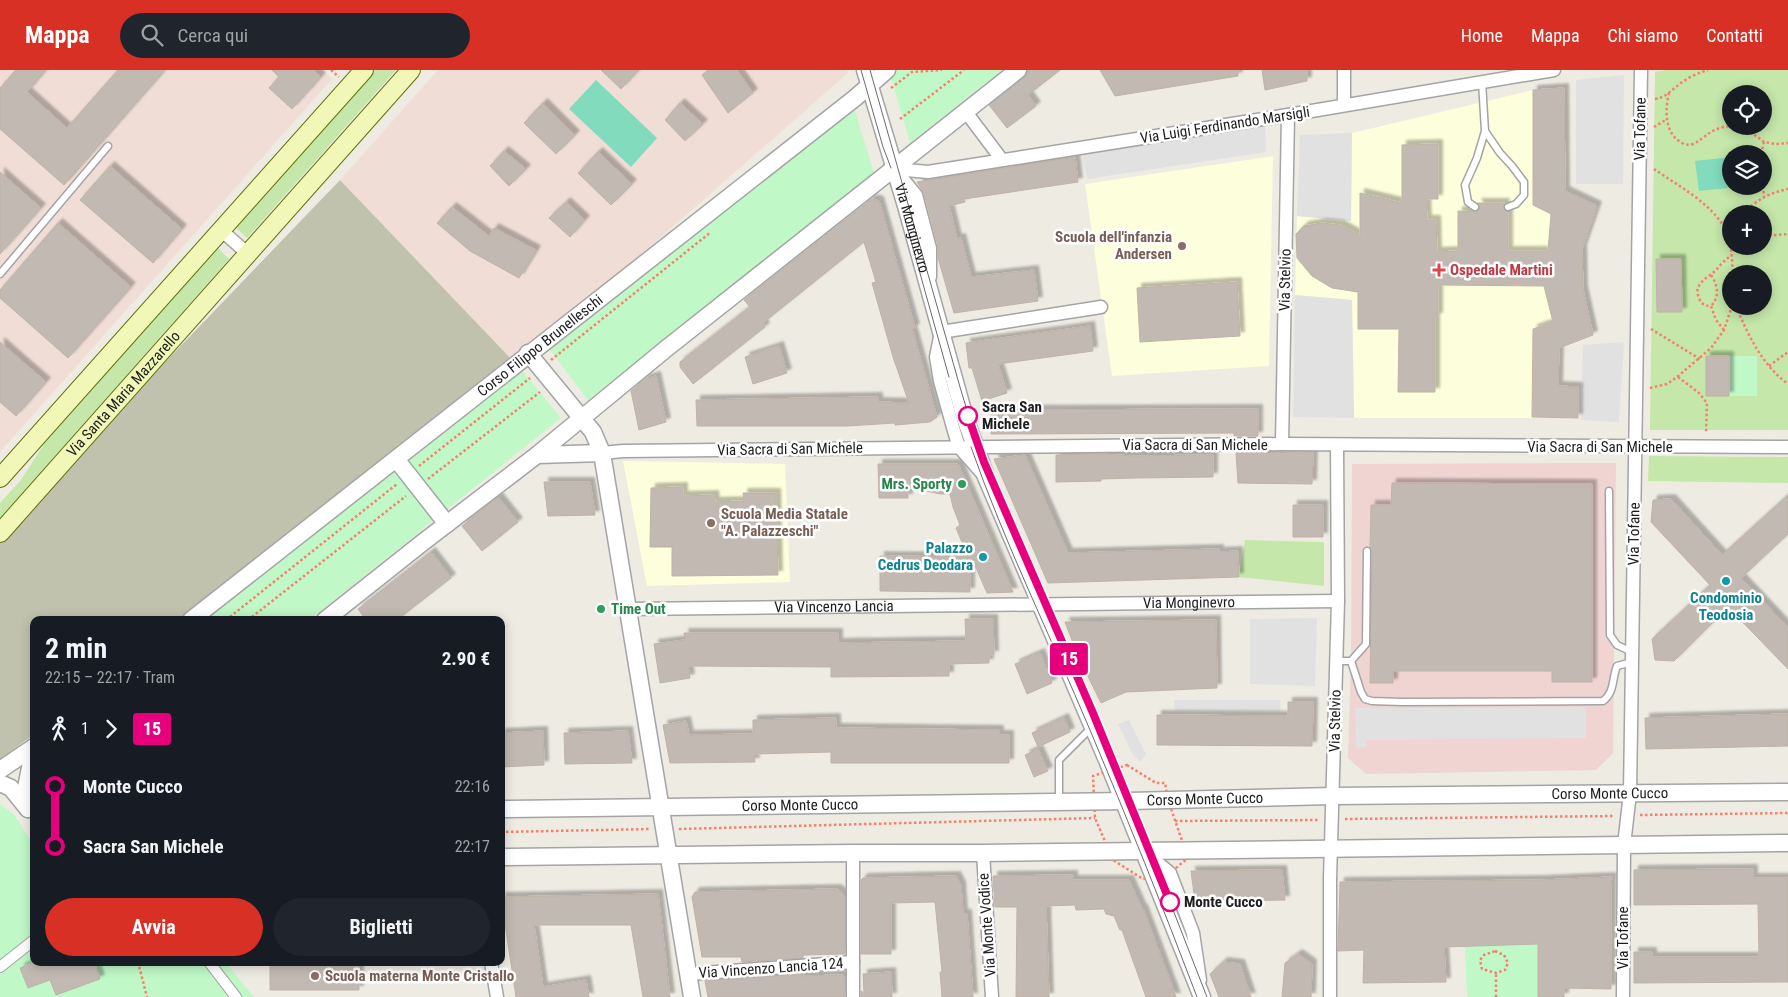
<!DOCTYPE html>
<html lang="it">
<meta charset="utf-8">
<style>
:root{--surface:#171b24;--page:#20242c;--text:#f1f3f6;--muted:#9ea1a6;--accent:#d93025}
body{margin:0;font-family:"Roboto Condensed",sans-serif;background:var(--page);color:var(--text);height:100vh;display:flex;flex-direction:column;font-size:19px;white-space:nowrap}
*{box-sizing:border-box;margin:0}
p{font-size:16px;color:var(--muted)}
.icon{flex:none;width:28px;height:28px;fill:none;stroke:currentColor;stroke-width:2;stroke-linecap:round;stroke-linejoin:round}
.map{position:relative;flex:1;overflow:hidden}
.drawer{position:absolute;left:30px;top:546px;width:475px;height:350px;display:flex;flex-direction:column;background:var(--surface);border-radius:10px;box-shadow:0 2px 12px #0003}
.drawer>*{flex:none}
.badge{padding:0 10px;border-radius:4px;font-size:18px;line-height:32px}
.controls{position:absolute;left:1722px;top:15px;display:grid;gap:10px}
.controls a{display:grid;place-items:center;width:50px;height:50px;border-radius:50%;background:var(--surface);box-shadow:0 2px 12px #0003;font-size:25px}
.map>.badge{position:absolute;translate:-50% -50%;box-shadow:0 0 0 2px #fff}
.legs{display:flex;align-items:center;gap:8px;height:55px;padding:0 15px;font-size:16px}
.legs p{margin-inline-start:auto}
.head{display:flex;align-items:center;justify-content:space-between;height:85px;padding:0 15px}
h1{font-size:28px;font-weight:700;line-height:38px}
.primary-button{display:flex;gap:10px;margin-top:auto;padding:10px 15px}
.primary-button a{flex:1;height:58px;border-radius:30px;background:var(--accent);color:#fff;font-size:20px;font-weight:700;line-height:58px;text-align:center}
.primary-button a+a{background:var(--page);color:var(--text)}
ul{padding:0 15px;list-style:none}
li{display:flex;align-items:center;gap:18px;height:60px;font-size:19px}
li i{display:grid;place-items:center;width:8px;height:100%;margin:0 6px;background:currentColor}
li i::after{content:'';width:12px;height:12px;margin:-6px;border:4px solid;border-radius:50%;background:var(--surface)}
li p{margin-inline-start:auto}
li:first-child i{background:linear-gradient(#0000 50%,currentColor 0)}
li:last-child i{background:linear-gradient(currentColor 50%,#0000 0)}
header{display:flex;align-items:center;gap:30px;box-sizing:border-box;height:70px;padding:0 25px;background:var(--accent);color:#fff}
header strong{font-size:24px}
nav{display:flex;gap:28px;margin-inline-start:auto;font-size:18px}
.search{width:350px;height:45px;background:var(--page);display:flex;align-items:center;gap:12px;box-sizing:border-box;padding:0 18px;border-radius:28px;color:var(--muted);font-size:19px}
.map>svg:first-child{display:block}
.commercial{fill:#efd4d2}
.education{fill:#fdfedb}
.military{fill:#f0ded6}
.construction{fill:#c1c2ae}
.grass{fill:#c5e7a9;fill-rule:evenodd}
.park{fill:#c0f8c7}
.pitch{fill:#82dbbd}
.parking{fill:#e1e1e1}
.building{fill:#c2bab2;stroke:#bfb2a5;filter:url(#shadow)}
.lines{fill:none;stroke-linecap:round;stroke-linejoin:round}
.service-casing{stroke:#a4a4a4;stroke-width:9}
.pedestrian-casing{stroke:#a4a4a4;stroke-width:12}
.minor-casing{stroke:#a4a4a4;stroke-width:15}
.tertiary-casing{stroke:#a4a4a4;stroke-width:19}
.secondary-casing{stroke:#607007;stroke-width:20}
.path{stroke:#f6806b;stroke-width:2.5;stroke-dasharray:2.5 2.5;stroke-linecap:butt}
.service{stroke:#fff;stroke-width:6}
.pedestrian{stroke:#fff;stroke-width:10}
.minor{stroke:#fff;stroke-width:12}
.tertiary{stroke:#fff;stroke-width:16}
.secondary{stroke:#f1f8b7;stroke-width:18}
.tram{stroke:#6b6b6b;stroke-width:1}
.line-1-casing{stroke:#fff;stroke-width:11}
.line-1{stroke:#e6007e;stroke-width:8}
.education-dot{fill:#8d6e63;stroke:#fff;stroke-width:2}
.health-dot{fill:#e0444e;stroke:#fff;stroke-width:2}
.stop-1-dot{fill:#fff;stroke:#e6007e;stroke-width:2.5}
.leisure-dot{fill:#2e9e5b;stroke:#fff;stroke-width:2}
.culture-dot{fill:#0f9aa8;stroke:#fff;stroke-width:2}
.labels{text-anchor:middle;stroke-width:5;stroke-linejoin:round;paint-order:stroke}
.street-label{font-size:15px;fill:#1d1d1d;stroke:#fff}
.education-label{font-size:15px;font-weight:bold;fill:#785e54;stroke:#fff;text-anchor:start}
.health-label{font-size:15px;font-weight:bold;fill:#be3a42;stroke:#fff;text-anchor:start}
.stop-label{font-size:15px;font-weight:bold;fill:#1d1d1d;stroke:#fff;text-anchor:start}
.leisure-label{font-size:15px;font-weight:bold;fill:#27864d;stroke:#fff;text-anchor:end}
.culture-label{font-size:15px;font-weight:bold;fill:#0d838f;stroke:#fff;text-anchor:end}
</style>
<header>
<strong>Mappa</strong>
<div class="search"><svg class="icon" aria-label="search" viewBox="0 0 24 24"><circle cx="10" cy="10" r="6"/><path d="M15 15l6 6"/></svg>Cerca qui</div>
<nav><a>Home</a><a>Mappa</a><a>Chi siamo</a><a>Contatti</a></nav>
</header>
<div class="map">
<svg width="1788" height="927" viewBox="0 0 1788 927">
<defs>
<filter id="shadow"><feDropShadow dx="4.5" dy="-4.5" stdDeviation="1" flood-color="#0004"/></filter>
</defs>
<rect width="100%" height="100%" fill="#eeebe3"/>
<path class="commercial" d="M 1616,393 L 1613,683 L 1596,700 L 1366,704 L 1348,688 L 1351,591 L 1352,394 Z"/>
<path class="education" d="M 1564,18 L 1565,121 L 1597,136 L 1582,179 L 1583,220 L 1593,265 L 1559,278 L 1558,316 L 1578,317 L 1578,348 L 1354,348 L 1352,230 L 1295,225 L 1297,146 L 1351,150 L 1352,63 L 1533,20 Z
M 1273,86 L 1269,296 L 1112,306 L 1085,114 Z
M 623,391 L 785,394 L 790,512 L 647,516 Z"/>
<path class="military" d="M 1,0 L 322,0 L 332,9 L 0,382 L 0,1 Z
M 438,0 L 847,0 L 848,3 L 516,294 L 340,110 Z"/>
<path class="construction" d="M 340,110 L 516,294 L 182,550 L 34,550 L 34,664 L 0,690 L 0,464 Z"/>
<path class="grass" d="M 374,0 L 396,0 L 247,168 L 235,157 Z
M 1665,0 L 1788,0 L 1788,360 L 1650,360 L 1655,2 ZM 1731,24 L 1764,24 L 1764,56 L 1731,56 ZM 1731,84 L 1764,84 L 1764,116 L 1731,116 ZM 1731,144 L 1764,144 L 1764,176 L 1731,176 ZM 1731,204 L 1764,204 L 1764,236 L 1731,236 Z
M 217,177 L 229,189 L 0,448 L 0,433 L 21,410 L 44,374 Z
M 1649,386 L 1788,387 L 1788,413 L 1648,411 Z
M 1245,470 L 1324,472 L 1324,516 L 1239,507 Z"/>
<path class="park" d="M 896,0 L 1002,0 L 910,73 L 890,4 Z
M 848,40 L 855,41 L 874,103 L 588,330 L 548,277 Z
M 1729,286 L 1757,286 L 1757,326 L 1729,326 Z
M 520,298 L 561,348 L 309,550 L 203,550 Z
M 0,734 L 15,746 L 34,776 L 34,892 L 226,893 L 254,927 L 0,927 Z
M 1538,874 L 1538,927 L 1467,927 L 1465,876 Z"/>
<path class="pitch" d="M 596,10 L 657,68 L 631,97 L 569,39 Z
M 1731,87 L 1731,116 L 1747,116 L 1699,121 L 1695,91 Z"/>
<path class="parking" d="M 1624,5 L 1623,114 L 1576,114 L 1576,10 Z
M 1265,54 L 1266,82 L 1087,109 L 1082,81 Z
M 1352,63 L 1351,151 L 1297,146 L 1300,65 Z
M 1295,225 L 1352,230 L 1354,348 L 1293,347 Z
M 1624,272 L 1619,352 L 1581,350 L 1583,275 Z
M 1317,548 L 1315,616 L 1250,614 L 1250,549 Z
M 1174,630 L 1280,630 L 1281,641 L 1175,641 Z
M 1586,637 L 1586,668 L 1366,670 L 1366,677 L 1356,678 L 1355,638 Z
M 1129,650 L 1146,684 L 1141,692 L 1133,685 L 1118,654 Z"/>
<path class="building" d="M 16,0 L 46,0 L 27,22 L 67,58 L 118,0 L 165,0 L 64,115 L 0,59 L 0,18 Z
M 272,0 L 314,0 L 321,7 L 292,39 L 269,18 L 279,7 Z
M 601,0 L 639,0 L 621,19 Z
M 708,0 L 737,0 L 753,23 L 728,43 L 702,5 Z
M 1028,0 L 1060,0 L 1028,25 L 1036,36 L 1007,58 L 989,35 L 1024,8 Z
M 1100,0 L 1238,0 L 1238,6 L 1115,26 Z
M 1262,0 L 1307,0 L 1307,11 L 1265,20 Z
M 1564,18 L 1565,121 L 1597,136 L 1582,179 L 1583,220 L 1593,265 L 1559,278 L 1558,316 L 1578,317 L 1578,348 L 1532,347 L 1533,259 L 1553,252 L 1544,216 L 1438,215 L 1438,247 L 1435,247 L 1435,322 L 1398,322 L 1399,259 L 1358,259 L 1358,222 L 1332,218 L 1312,206 L 1297,188 L 1296,164 L 1304,156 L 1322,153 L 1340,155 L 1360,166 L 1360,123 L 1402,133 L 1402,75 L 1438,74 L 1438,129 L 1426,129 L 1427,150 L 1436,150 L 1437,182 L 1458,181 L 1458,141 L 1477,142 L 1480,137 L 1477,133 L 1505,133 L 1504,139 L 1508,142 L 1508,181 L 1548,181 L 1551,144 L 1533,135 L 1533,20 Z
M 543,33 L 575,65 L 556,84 L 524,53 Z
M 680,33 L 703,54 L 685,71 L 665,50 Z
M 504,81 L 526,99 L 509,116 L 490,96 Z
M 598,82 L 632,114 L 611,135 L 578,103 Z
M 1075,87 L 1078,112 L 964,129 L 965,132 L 949,136 L 957,169 L 961,168 L 971,207 L 1034,200 L 1038,231 L 954,243 L 938,188 L 938,176 L 924,123 L 917,112 Z
M 110,96 L 182,159 L 153,193 L 80,130 Z
M 0,102 L 41,138 L 0,184 Z
M 872,129 L 879,131 L 915,258 L 912,259 L 937,347 L 930,352 L 895,355 L 895,353 L 847,356 L 697,356 L 696,330 L 878,327 L 878,332 L 909,333 L 893,287 L 872,213 L 876,212 L 864,172 L 763,253 L 765,257 L 693,314 L 680,297 L 680,292 L 750,237 L 744,230 Z
M 566,132 L 585,150 L 570,167 L 549,148 Z
M 452,137 L 489,166 L 494,158 L 536,180 L 519,208 L 470,181 L 437,153 Z
M 58,153 L 131,217 L 68,288 L 0,228 L 0,220 Z
M 1656,189 L 1681,189 L 1682,242 L 1657,242 Z
M 1237,212 L 1240,266 L 1140,272 L 1137,218 Z
M 1090,256 L 1093,281 L 998,294 L 1007,323 L 982,331 L 972,298 L 969,298 L 966,273 Z
M 0,272 L 46,312 L 16,346 L 0,332 Z
M 779,276 L 787,303 L 753,314 L 745,287 Z
M 1706,286 L 1729,286 L 1729,326 L 1706,326 Z
M 656,306 L 666,352 L 639,360 L 631,321 L 645,309 Z
M 1258,339 L 1258,366 L 1234,366 L 1234,363 L 991,364 L 991,340 Z
M 1313,382 L 1312,414 L 1238,413 L 1236,383 Z
M 1100,384 L 1132,386 L 1213,385 L 1213,407 L 1135,408 L 1101,409 L 1101,411 L 1056,412 L 1056,385 Z
M 1025,385 L 1068,483 L 1219,479 L 1219,482 L 1238,481 L 1239,507 L 1048,513 L 994,389 Z
M 878,394 L 958,394 L 1013,522 L 987,523 L 970,484 L 970,522 L 880,521 L 880,486 L 968,487 L 956,458 L 960,455 L 953,437 L 950,424 L 940,424 L 908,417 L 908,428 L 879,428 Z
M 544,412 L 590,412 L 595,445 L 548,446 Z
M 1392,413 L 1592,414 L 1592,612 L 1552,612 L 1552,601 L 1393,601 L 1393,613 L 1370,613 L 1372,481 L 1370,478 L 1371,435 L 1391,435 Z
M 683,417 L 683,426 L 714,425 L 715,432 L 744,431 L 743,423 L 776,423 L 778,505 L 672,506 L 672,477 L 650,477 L 651,418 Z
M 1788,425 L 1788,464 L 1741,508 L 1788,558 L 1788,599 L 1728,537 L 1674,591 L 1655,590 L 1652,569 L 1710,515 L 1651,452 L 1653,430 L 1671,429 L 1722,485 Z
M 498,427 L 518,452 L 482,481 L 462,456 Z
M 1293,435 L 1323,435 L 1323,467 L 1293,467 Z
M 431,482 L 451,508 L 397,550 L 366,550 L 358,539 Z
M 965,549 L 993,549 L 994,585 L 989,585 L 989,593 L 949,594 L 949,606 L 831,607 L 831,597 L 688,596 L 690,608 L 660,613 L 654,574 L 685,570 L 684,563 L 838,563 L 838,573 L 966,571 Z
M 1216,550 L 1217,618 L 1126,622 L 1101,633 L 1078,586 L 1065,552 Z
M 1040,583 L 1052,613 L 1027,624 L 1015,594 Z
M 1288,632 L 1313,632 L 1312,676 L 1157,675 L 1157,645 L 1288,646 Z
M 1788,644 L 1788,676 L 1646,679 L 1645,648 Z
M 836,648 L 836,658 L 999,660 L 999,665 L 1009,665 L 1009,693 L 831,693 L 831,682 L 754,684 L 755,692 L 670,693 L 663,655 L 686,651 L 689,665 L 753,664 L 753,650 Z
M 1064,648 L 1070,662 L 1038,677 L 1032,663 Z
M 543,661 L 544,695 L 501,697 L 501,663 Z
M 628,661 L 632,693 L 565,694 L 564,663 Z
M 1038,679 L 1048,701 L 1034,707 L 1025,685 Z
M 1753,799 L 1753,808 L 1788,808 L 1788,912 L 1634,913 L 1634,882 L 1652,882 L 1652,887 L 1759,887 L 1758,834 L 1634,835 L 1634,800 Z
M 1282,800 L 1285,830 L 1195,832 L 1191,801 Z
M 1073,805 L 1073,810 L 1129,810 L 1142,839 L 1143,839 L 1176,927 L 1146,927 L 1122,860 L 1120,860 L 1114,846 L 1106,844 L 1104,839 L 1076,840 L 1075,835 L 1046,836 L 1049,927 L 1016,927 L 1017,837 L 995,837 L 993,806 Z
M 956,806 L 961,816 L 963,844 L 967,844 L 973,927 L 942,927 L 940,902 L 942,902 L 935,832 L 891,833 L 891,884 L 861,884 L 861,810 L 863,808 Z
M 1612,807 L 1611,814 L 1611,919 L 1564,918 L 1564,927 L 1538,927 L 1538,874 L 1444,877 L 1446,912 L 1363,913 L 1364,880 L 1338,881 L 1340,812 L 1542,810 Z
M 837,819 L 845,826 L 845,884 L 803,885 L 803,888 L 742,892 L 741,887 L 702,887 L 692,827 L 695,822 Z
M 658,824 L 670,927 L 643,927 L 631,855 L 534,855 L 543,917 L 586,910 L 589,927 L 516,927 L 501,827 Z
M 1298,884 L 1312,894 L 1311,927 L 1282,927 L 1285,893 Z
M 34,892 L 94,892 L 100,909 L 56,925 L 50,910 L 28,918 L 20,898 Z
M 270,892 L 359,892 L 359,920 L 270,920 Z
M 1223,892 L 1240,894 L 1251,927 L 1219,927 L 1210,904 Z
M 891,902 L 892,927 L 861,927 L 861,921 L 864,923 L 863,904 Z
M 803,904 L 803,906 L 842,905 L 845,907 L 845,927 L 708,927 L 705,911 Z"/>
<g class="lines">
<g class="service-casing">
<path id="service" d="M 1485,61 L 1500,83 L 1512,96 L 1524,112 L 1524,125 L 1516,134 L 1508,137
M 1475,137 L 1468,132 L 1465,115 L 1477,88 L 1485,61 L 1482,12
M 0,204 L 108,76
M 1609,421 L 1610,565 L 1617,575 L 1632,582
M 1337,591 L 1351,591 L 1366,574 L 1367,481
M 1351,591 L 1361,622 L 1365,629 L 1372,631 L 1402,632 L 1603,631 C 1615,622 1612,608 1617,596 L 1632,592
M 1059,730 L 1059,690 L 1092,657"/>
</g>
<g class="pedestrian-casing">
<path id="pedestrian" d="M 209,892 L 236,927
M 0,897 L 34,870"/>
</g>
<g class="minor-casing">
<g id="minor">
<path d="M 1344,35 L 1344,0"/>
<path d="M 966,42 L 1002,90"/>
<path d="M 895,99 L 928,102 L 1288,45 L 1554,0"/>
<path d="M 898,103 L 916,125 L 930,178 L 930,207"/>
<path d="M 221,160 L 247,183"/>
<path d="M 1282,374 L 1288,45"/>
<path d="M 602,383 L 623,381 L 1282,374 L 1788,377"/>
<path d="M 981,402 L 959,377 L 954,361 L 940,311 L 936,287 L 941,262 L 1101,237"/>
<path id="s1" d="M 629,539 L 1338,531"/>
<path d="M 983,783 L 992,927"/>
<path d="M 1146,783 L 1170,803 L 1193,863 L 1200,910"/>
<path d="M 491,892 L 497,927"/>
<path d="M 689,904 L 853,892"/>
<path d="M 853,927 L 853,783"/>
<path d="M 1330,927 L 1330,809 L 1338,531 L 1337,375"/>
<path d="M 1623,927 L 1624,775 L 1630,723 L 1641,0"/>
</g>
</g>
<g class="tertiary-casing">
<g id="tertiary">
<path id="s2" d="M 865,0 L 906,136 L 965,348 L 986,407 L 1107,690 L 1202,927"/>
<path d="M 528,283 L 593,362 L 602,383 L 692,927"/>
<path d="M 537,385 L 602,383"/>
<path d="M 396,389 L 447,454"/>
<path id="s3" d="M 191,550 L 855,28 L 887,0"/>
<path d="M 325,550 L 422,473 L 537,385 L 667,278 L 1018,0"/>
<path d="M 0,700 L 34,677"/>
<path d="M 0,713 L 11,718 L 28,739"/>
<path d="M 28,739 L 26,718 L 34,677"/>
<path id="s4" d="M 501,739 L 1129,731 L 1333,726 L 1788,722"/>
<path d="M 501,787 L 853,783 L 983,783 L 1788,773"/>
</g>
</g>
<g class="secondary-casing">
<g id="secondary">
<path d="M 0,408 L 364,0"/>
<path id="s5" d="M 0,463 L 411,0"/>
</g>
</g>
<path class="path" d="M 331,0 L 339,7
M 891,18 L 912,2 L 942,0
M 1669,23 C 1665,40 1664,63 1682,73 C 1686,75 1689,75 1693,74 C 1697,73 1699,70 1703,68 C 1712,60 1719,57 1731,56
M 1655,29 C 1664,28 1668,23 1676,17 C 1685,9 1697,3 1708,0
M 900,49 L 964,0
M 1731,56 C 1745,58 1754,64 1764,72
M 1654,57 L 1667,49
M 1761,84 L 1764,72 L 1776,74 L 1788,73
M 1654,99 C 1678,116 1721,138 1729,169 C 1732,180 1732,193 1733,204
M 1763,116 L 1764,126
M 1744,144 C 1756,129 1770,123 1788,119
M 1764,166 L 1788,164
M 1711,205 C 1718,216 1720,226 1711,236
M 1736,236 C 1748,265 1762,295 1788,314
M 1651,259 L 1700,289
M 1724,260 L 1716,250 L 1711,236 C 1705,236 1701,234 1699,228 C 1694,217 1702,211 1710,205 C 1718,200 1722,191 1731,186
M 551,290 L 711,162
M 1769,296 L 1788,282
M 1678,307 L 1699,323 L 1707,333 L 1706,363
M 1650,318 L 1667,314 L 1677,307 L 1711,278 L 1724,260 L 1732,236
M 419,396 L 530,308
M 428,409 L 540,322
M 226,550 L 397,414
M 248,550 L 406,426
M 1127,695 L 1156,713 L 1165,713 L 1168,730 L 1188,788 L 1170,803 L 1143,809 L 1113,790 L 1095,748 L 1093,706 Z
M 1640,745 L 1788,743
M 1345,749 L 1614,746
M 1175,751 L 1319,750
M 679,759 L 1095,748
M 501,762 L 651,759
M 1495,881 L 1504,885 L 1508,893 L 1505,900 L 1496,903 L 1482,899 L 1480,890 L 1484,885 Z
M 138,892 L 147,927
M 1496,927 L 1496,904"/>
<use href="#service" class="service"/>
<use href="#pedestrian" class="pedestrian"/>
<use href="#minor" class="minor"/>
<use href="#tertiary" class="tertiary"/>
<use href="#secondary" class="secondary"/>
<path class="tram" d="M 861,0 L 883,77 L 891,98
M 870,0 L 960,317 L 978,377 L 1044,533 L 1093,643 L 1150,781 L 1207,927
M 904,146 L 949,307
M 971,377 C 1005,474 1050,565 1090,660 C 1127,748 1163,837 1197,927"/>
</g>
<g class="lines">
<g class="line-1-casing">
<path id="line-1" d="M 968,346 L 984,392 L 1093,643 L 1170,832"/>
</g>
<use href="#line-1" class="line-1"/>
</g>
<g class="education-dot">
<circle cx="1182" cy="176" r="5"/>
<circle cx="711" cy="453" r="5"/>
<circle cx="315" cy="906" r="5"/>
</g>
<path class="health-dot" d="M1436.5 192.5h5v5h5v5h-5v5h-5v-5h-5v-5h5z"/>
<g class="stop-1-dot">
<circle cx="968" cy="346" r="9"/>
<circle cx="1170" cy="832" r="9"/>
</g>
<g class="leisure-dot">
<circle cx="962" cy="414" r="5"/>
<circle cx="601" cy="539" r="5"/>
</g>
<g class="culture-dot">
<circle cx="983" cy="487" r="5"/>
<circle cx="1726" cy="511" r="5"/>
</g>
<g class="labels">
<g class="street-label">
<text transform="translate(1225 55) rotate(-9)" y="5">Via Luigi Ferdinando Marsigli</text>
<text transform="translate(1640 59) rotate(-89)" y="5">Via Tofane</text>
<text dy="5" stroke="none"><textPath href="#s2" startOffset="165">Via Monginevro</textPath></text>
<text transform="translate(1285 210) rotate(-89)" y="5">Via Stelvio</text>
<text dy="5" stroke="none"><textPath href="#s3" startOffset="444">Corso Filippo Brunelleschi</textPath></text>
<text dy="5" stroke="none"><textPath href="#s5" startOffset="186">Via Santa Maria Mazzarello</textPath></text>
<text x="1195" y="380">Via Sacra di San Michele</text>
<text x="1600" y="382">Via Sacra di San Michele</text>
<text transform="translate(790 379) rotate(-1)" y="5">Via Sacra di San Michele</text>
<text transform="translate(1634 464) rotate(-89)" y="5">Via Tofane</text>
<text dy="5" stroke="none"><textPath href="#s1" startOffset="560">Via Monginevro</textPath></text>
<text dy="5" stroke="none"><textPath href="#s1" startOffset="205">Via Vincenzo Lancia</textPath></text>
<text transform="translate(1335 651) rotate(-89)" y="5">Via Stelvio</text>
<text dy="5" stroke="none"><textPath href="#s4" startOffset="1109">Corso Monte Cucco</textPath></text>
<text dy="5" stroke="none"><textPath href="#s4" startOffset="704">Corso Monte Cucco</textPath></text>
<text dy="5" stroke="none"><textPath href="#s4" startOffset="299">Corso Monte Cucco</textPath></text>
<text transform="translate(987 855) rotate(-94)" y="5">Via Monte Vodice</text>
<text transform="translate(1623 868) rotate(-90)" y="5">Via Tofane</text>
<text transform="translate(771 898) rotate(-4)" y="5">Via Vincenzo Lancia 124</text>
</g>
<g class="education-label">
<text x="1172" y="172" text-anchor="end">Scuola dell'infanzia<tspan x="1172" dy="17">Andersen</tspan></text>
<text x="721" y="449">Scuola Media Statale<tspan x="721" dy="17">"A. Palazzeschi"</tspan></text>
<text x="325" y="911">Scuola materna Monte Cristallo</text>
</g>
<g class="health-label">
<text x="1450" y="205">Ospedale Martini</text>
</g>
<g class="stop-label">
<text x="982" y="342">Sacra San<tspan x="982" dy="17">Michele</tspan></text>
<text x="1184" y="837">Monte Cucco</text>
</g>
<g class="leisure-label">
<text x="952" y="419">Mrs. Sporty</text>
<text x="611" y="544" text-anchor="start">Time Out</text>
</g>
<g class="culture-label">
<text x="973" y="483">Palazzo<tspan x="973" dy="17">Cedrus Deodara</tspan></text>
<text x="1726" y="533" text-anchor="middle">Condominio<tspan x="1726" dy="17">Teodosia</tspan></text>
</g>
</g>
</svg>
<div class="controls">
<a><svg class="icon" aria-label="locate" viewBox="0 0 24 24"><circle cx="12" cy="12" r="6"/><path d="M12 2v4M12 18v4M2 12h4M18 12h4"/></svg></a>
<a><svg class="icon" aria-label="layers" viewBox="0 0 24 24"><path d="M12 4l9 5-9 5-9-5zM3 14l9 5 9-5"/></svg></a>
<a>+</a>
<a>−</a>
</div>
<b class="badge" style="left:1069px;top:589px;background:#e6007e;color:#fff">15</b>
<section class="drawer">
<div class="head"><div><h1>2 min</h1><p>22:15 – 22:17 · Tram</p></div><b>2.90 €</b></div>
<div class="legs"><svg class="icon" aria-label="walk" viewBox="0 0 24 24"><circle cx="13" cy="4" r="2"/><path d="M13 8l-2 6 4 7M11 14l-3 7M7 12l3-4h3l4 4"/></svg>1<svg class="icon" aria-label="forward" viewBox="0 0 24 24"><path d="M9 5l7 7-7 7"/></svg><b class="badge" style="background:#e6007e;color:#fff">15</b></div>
<ul>
<li><i style="color:#e6007e"></i><b>Monte Cucco</b><p>22:16</p></li>
<li><i style="color:#e6007e"></i><b>Sacra San Michele</b><p>22:17</p></li>
</ul>
<div class="primary-button"><a>Avvia</a><a>Biglietti</a></div>
</section>
</div>
